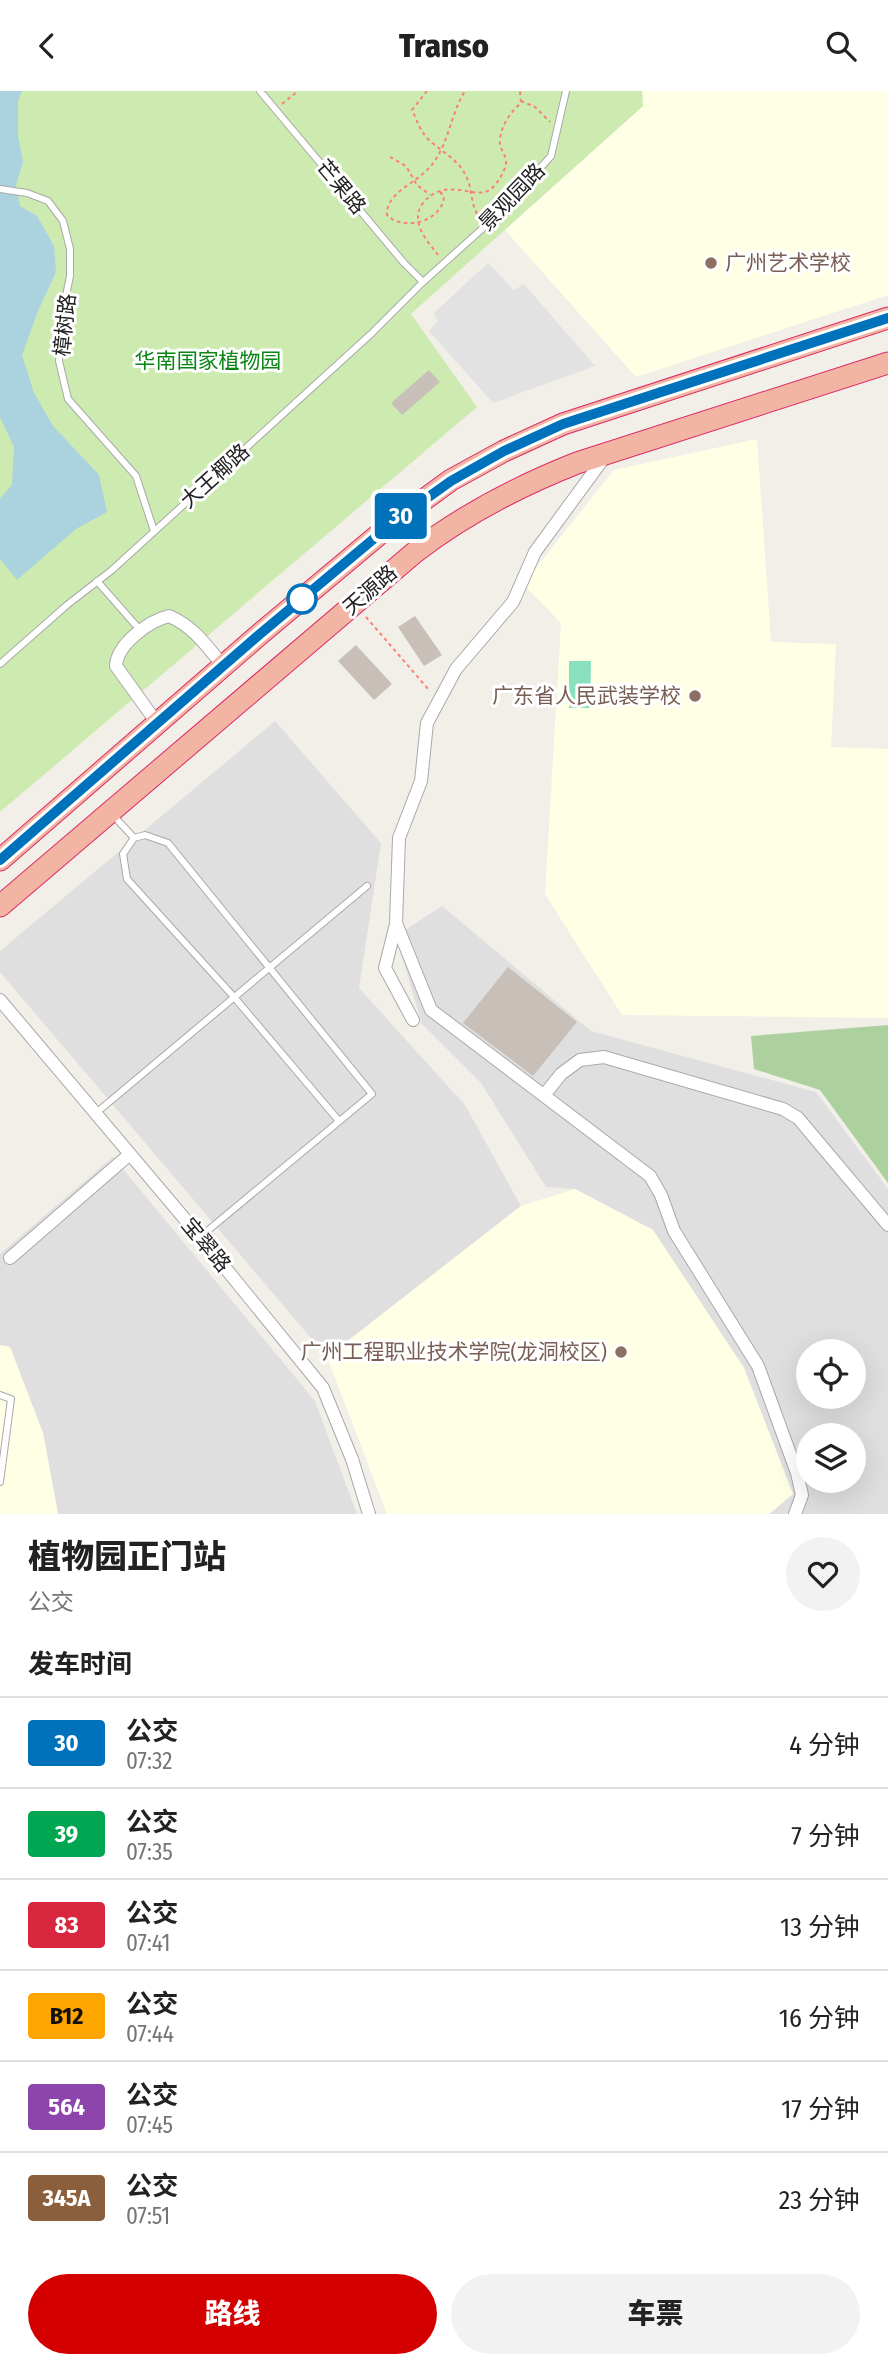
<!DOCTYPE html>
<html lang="zh">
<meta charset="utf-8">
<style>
:root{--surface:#fff;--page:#f2f2f2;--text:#222;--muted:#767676;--line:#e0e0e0;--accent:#d40000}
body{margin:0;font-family:"Fira Sans Condensed","Noto Sans SC",sans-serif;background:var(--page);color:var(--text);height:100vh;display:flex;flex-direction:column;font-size:26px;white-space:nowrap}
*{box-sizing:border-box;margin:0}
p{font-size:23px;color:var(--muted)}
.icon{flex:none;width:38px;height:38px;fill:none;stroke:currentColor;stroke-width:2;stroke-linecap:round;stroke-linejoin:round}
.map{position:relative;height:1423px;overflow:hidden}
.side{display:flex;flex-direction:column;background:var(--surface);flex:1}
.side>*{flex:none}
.badge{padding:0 14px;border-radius:5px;font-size:24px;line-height:46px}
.buttons{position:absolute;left:796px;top:1248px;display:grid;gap:14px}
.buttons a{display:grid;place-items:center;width:70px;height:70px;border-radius:50%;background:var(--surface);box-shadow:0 7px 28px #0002;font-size:35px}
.map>.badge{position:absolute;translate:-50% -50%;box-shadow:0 0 0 4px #fff}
h2{padding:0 28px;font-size:26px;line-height:63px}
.round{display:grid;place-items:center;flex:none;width:74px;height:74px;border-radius:37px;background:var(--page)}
.overview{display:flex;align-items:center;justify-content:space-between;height:119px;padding:0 28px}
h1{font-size:33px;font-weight:800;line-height:52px}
.cta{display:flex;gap:14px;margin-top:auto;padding:14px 28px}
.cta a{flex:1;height:80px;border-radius:42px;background:var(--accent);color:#fff;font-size:28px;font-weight:800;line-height:80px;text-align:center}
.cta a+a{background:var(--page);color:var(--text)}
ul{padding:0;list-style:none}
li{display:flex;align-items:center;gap:21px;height:91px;padding:0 28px;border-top:2px solid var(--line)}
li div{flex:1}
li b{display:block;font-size:26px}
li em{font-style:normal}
li .badge{min-width:77px;font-weight:700;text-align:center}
header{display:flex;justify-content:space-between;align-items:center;height:91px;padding:0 28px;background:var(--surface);font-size:32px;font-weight:800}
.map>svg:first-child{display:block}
.residential{fill:#e0dfdf;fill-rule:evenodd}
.education{fill:#ffffe5}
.grass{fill:#cdebb0}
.forest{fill:#add19e}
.pitch{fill:#88e0be}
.parking{fill:#e2e2e2}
.water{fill:#aad3df}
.building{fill:#c7bfb8}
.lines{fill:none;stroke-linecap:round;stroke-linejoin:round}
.service-casing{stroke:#a9a9a9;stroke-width:8}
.minor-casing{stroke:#a9a9a9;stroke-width:14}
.trunk-casing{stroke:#dc2a67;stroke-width:23}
.path{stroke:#fa8072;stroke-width:2;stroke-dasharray:3.5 3.5;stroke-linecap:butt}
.service{stroke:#fff;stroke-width:6}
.minor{stroke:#fff;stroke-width:12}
.trunk{stroke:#f2b4a3;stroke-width:21}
.line-casing{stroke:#fff;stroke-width:16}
.line{stroke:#0072bc;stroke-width:10}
.education-dot{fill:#8d6e63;stroke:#fff;stroke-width:2.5}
.stop-dot{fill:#fff;stroke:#0072bc;stroke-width:3.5}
.labels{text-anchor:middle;stroke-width:6;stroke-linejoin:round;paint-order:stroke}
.street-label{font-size:21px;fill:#222;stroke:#fff}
.education-label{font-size:21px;fill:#785e54;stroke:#fff;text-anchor:end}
.park-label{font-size:21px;fill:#0c8416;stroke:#fff}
</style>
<header><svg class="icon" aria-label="back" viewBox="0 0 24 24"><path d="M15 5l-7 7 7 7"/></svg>Transo<svg class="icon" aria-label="search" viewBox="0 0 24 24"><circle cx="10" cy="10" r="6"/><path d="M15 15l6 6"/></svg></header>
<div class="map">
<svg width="888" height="1423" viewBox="0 0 888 1423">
<rect width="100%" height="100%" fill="#f2efe9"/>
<path class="residential" d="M 275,630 L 381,752 L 359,897 L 465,1014 L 521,1115 L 327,1266 L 0,881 L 0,860 Z
M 442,815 L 591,940 L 816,1001 L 888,1098 L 888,1423 L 769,1423 L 793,1403 L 744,1277 L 653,1139 L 575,1098 L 546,1096 L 481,992 L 422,933 L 396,845 ZM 808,1260 L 854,1260 L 854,1306 L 808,1306 ZM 808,1344 L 854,1344 L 854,1390 L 808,1390 Z
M 113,1066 L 315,1310 L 357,1423 L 58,1423 L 43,1342 L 10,1256 L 0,1254 L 0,1163 Z"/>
<path class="education" d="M 642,0 L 888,0 L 888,204 L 636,286 L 505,139 L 643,15 Z
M 757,348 L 771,551 L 836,553 L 831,656 L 888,658 L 888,927 L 622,924 L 545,803 L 561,532 L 523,493 L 614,379 Z
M 575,1098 L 653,1139 L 744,1277 L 793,1403 L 769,1423 L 387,1423 L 327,1266 L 521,1115 Z
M 0,1254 L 10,1256 L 43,1342 L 58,1423 L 0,1423 Z"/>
<path class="grass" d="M 0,0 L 642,0 L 643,15 L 411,223 L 477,316 L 0,721 Z"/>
<path class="forest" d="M 888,934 L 888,1092 L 820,999 L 754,978 L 751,945 Z"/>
<path class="pitch" d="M 569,570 L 591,570 L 590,617 L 569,617 Z"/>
<path class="parking" d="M 488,172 L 514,199 L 524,193 L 595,275 L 493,312 L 429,240 L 438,230 L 434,222 Z"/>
<path class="water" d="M 0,0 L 22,0 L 18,10 L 18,45 L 23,71 L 16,94 L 20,115 L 37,125 L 54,155 L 56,181 L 38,220 L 22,264 L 34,302 L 53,335 L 99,384 L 107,421 L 76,438 L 17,489 L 0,468 L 0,407 L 12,394 L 14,356 L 0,326 Z"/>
<path class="building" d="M 429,279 L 440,291 L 402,324 L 391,312 Z
M 415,525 L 442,564 L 424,575 L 398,536 Z
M 356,554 L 392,593 L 374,609 L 338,570 Z
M 508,876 L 577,931 L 533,985 L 463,932 Z"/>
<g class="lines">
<g class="service-casing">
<path id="service" d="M 260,0 L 404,172 L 423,191
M 0,98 L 27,102 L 48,110 L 63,130 L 70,158 L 70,185 L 62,224 L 59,270 L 68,308 L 136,385 L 154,440
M 97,490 L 140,539
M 0,573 L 67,514 L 112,479 L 372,242 L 423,191 L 502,120 L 551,65 L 566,0
M 112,723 L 134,747 L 123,763 L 127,788 L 234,906 L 339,1030
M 134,747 L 145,744 L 168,752 L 372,1003 L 200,1146
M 96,1022 L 367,795
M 0,1304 L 11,1308 L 0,1391"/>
</g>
<g class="minor-casing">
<path id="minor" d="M 606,364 L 535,461 L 513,511 L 456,578 L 427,632 L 421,690 L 399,747 L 396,832 L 431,919 L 650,1085 L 661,1104 L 674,1140 L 758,1275 L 797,1382 L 802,1404 L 795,1423
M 157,632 L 116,575 C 117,553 149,530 169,525 C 193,535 207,555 223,575
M 396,833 L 385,877 L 413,929
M 0,909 L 200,1146 L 323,1297 L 352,1368 L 369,1423
M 545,1003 L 561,983 L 580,969 L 604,966 L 783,1018 L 798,1027 L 888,1134
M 10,1167 L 130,1063"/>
</g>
<g class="trunk-casing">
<path id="trunk" d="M 0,769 L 260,543 L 395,430 L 451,389 L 504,360 L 563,333 L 888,227
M 0,815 L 414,462 C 464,423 519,395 577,372 L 888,272"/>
</g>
<path class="path" d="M 427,0 L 412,19 C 417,29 420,40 428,48 C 441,61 459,68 467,87 C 473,101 470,116 481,128
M 521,10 L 535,16 L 550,31
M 282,13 L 298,0
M 390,66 L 406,75 L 417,94 L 430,104
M 440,101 L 444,105 C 443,130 404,141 387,124 C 386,101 417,92 430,76 C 449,54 450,24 465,0
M 438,164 C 427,150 409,130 423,112 C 447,83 477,112 492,97 C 498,92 507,77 506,69 C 504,61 499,57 500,48 C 502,33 510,22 521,12 L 520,0
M 366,526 L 429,599"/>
<use href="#service" class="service"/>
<use href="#minor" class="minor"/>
<use href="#trunk" class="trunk"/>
</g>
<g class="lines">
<g class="line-casing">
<path id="line" d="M 0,769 L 260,543 L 395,430 L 451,390 L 504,360 L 563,333 L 888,227"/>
</g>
<use href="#line" class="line"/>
</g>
<g class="education-dot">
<circle cx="711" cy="172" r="7"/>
<circle cx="695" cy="605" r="7"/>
<circle cx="621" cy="1261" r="7"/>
</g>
<circle class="stop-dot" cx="302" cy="508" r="14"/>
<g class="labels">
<g class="street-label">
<text transform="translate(341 96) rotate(50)" y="7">芒果路</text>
<text transform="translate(512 106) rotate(-46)" y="7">景观园路</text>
<text transform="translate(65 234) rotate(-84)" y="7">樟树路</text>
<text transform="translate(215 385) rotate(-42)" y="7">大王椰路</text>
<text transform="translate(370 499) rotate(-41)" y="7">天源路</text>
<text transform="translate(206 1154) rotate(50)" y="7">宝翠路</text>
</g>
<g class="education-label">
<text x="725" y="179" text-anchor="start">广州艺术学校</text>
<text x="681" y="612">广东省人民武装学校</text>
<text x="607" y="1268">广州工程职业技术学院(龙洞校区)</text>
</g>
<g class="park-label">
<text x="208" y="277">华南国家植物园</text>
</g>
</g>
</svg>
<div class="buttons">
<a><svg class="icon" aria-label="locate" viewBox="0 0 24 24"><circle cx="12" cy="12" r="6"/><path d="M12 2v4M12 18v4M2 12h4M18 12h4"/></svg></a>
<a><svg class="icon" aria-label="layers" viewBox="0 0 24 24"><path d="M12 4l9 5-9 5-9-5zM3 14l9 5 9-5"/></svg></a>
</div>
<b class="badge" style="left:401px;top:425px;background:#0072bc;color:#fff">30</b>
</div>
<section class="side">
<div class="overview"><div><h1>植物园正门站</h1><p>公交</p></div><a class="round"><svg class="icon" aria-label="heart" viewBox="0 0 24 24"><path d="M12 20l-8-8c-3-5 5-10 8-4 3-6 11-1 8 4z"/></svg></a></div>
<h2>发车时间</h2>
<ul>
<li><span class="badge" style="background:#0072bc;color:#fff">30</span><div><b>公交</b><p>07:32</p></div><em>4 分钟</em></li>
<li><span class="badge" style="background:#00a651;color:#fff">39</span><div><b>公交</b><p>07:35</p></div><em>7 分钟</em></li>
<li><span class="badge" style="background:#d7263d;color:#fff">83</span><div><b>公交</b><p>07:41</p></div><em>13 分钟</em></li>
<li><span class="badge" style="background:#ffa500;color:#111">B12</span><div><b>公交</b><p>07:44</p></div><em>16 分钟</em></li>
<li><span class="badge" style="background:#8e44ad;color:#fff">564</span><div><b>公交</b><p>07:45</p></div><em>17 分钟</em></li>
<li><span class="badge" style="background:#8b5e3c;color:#fff">345A</span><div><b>公交</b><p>07:51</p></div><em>23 分钟</em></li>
</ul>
<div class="cta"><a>路线</a><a>车票</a></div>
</section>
